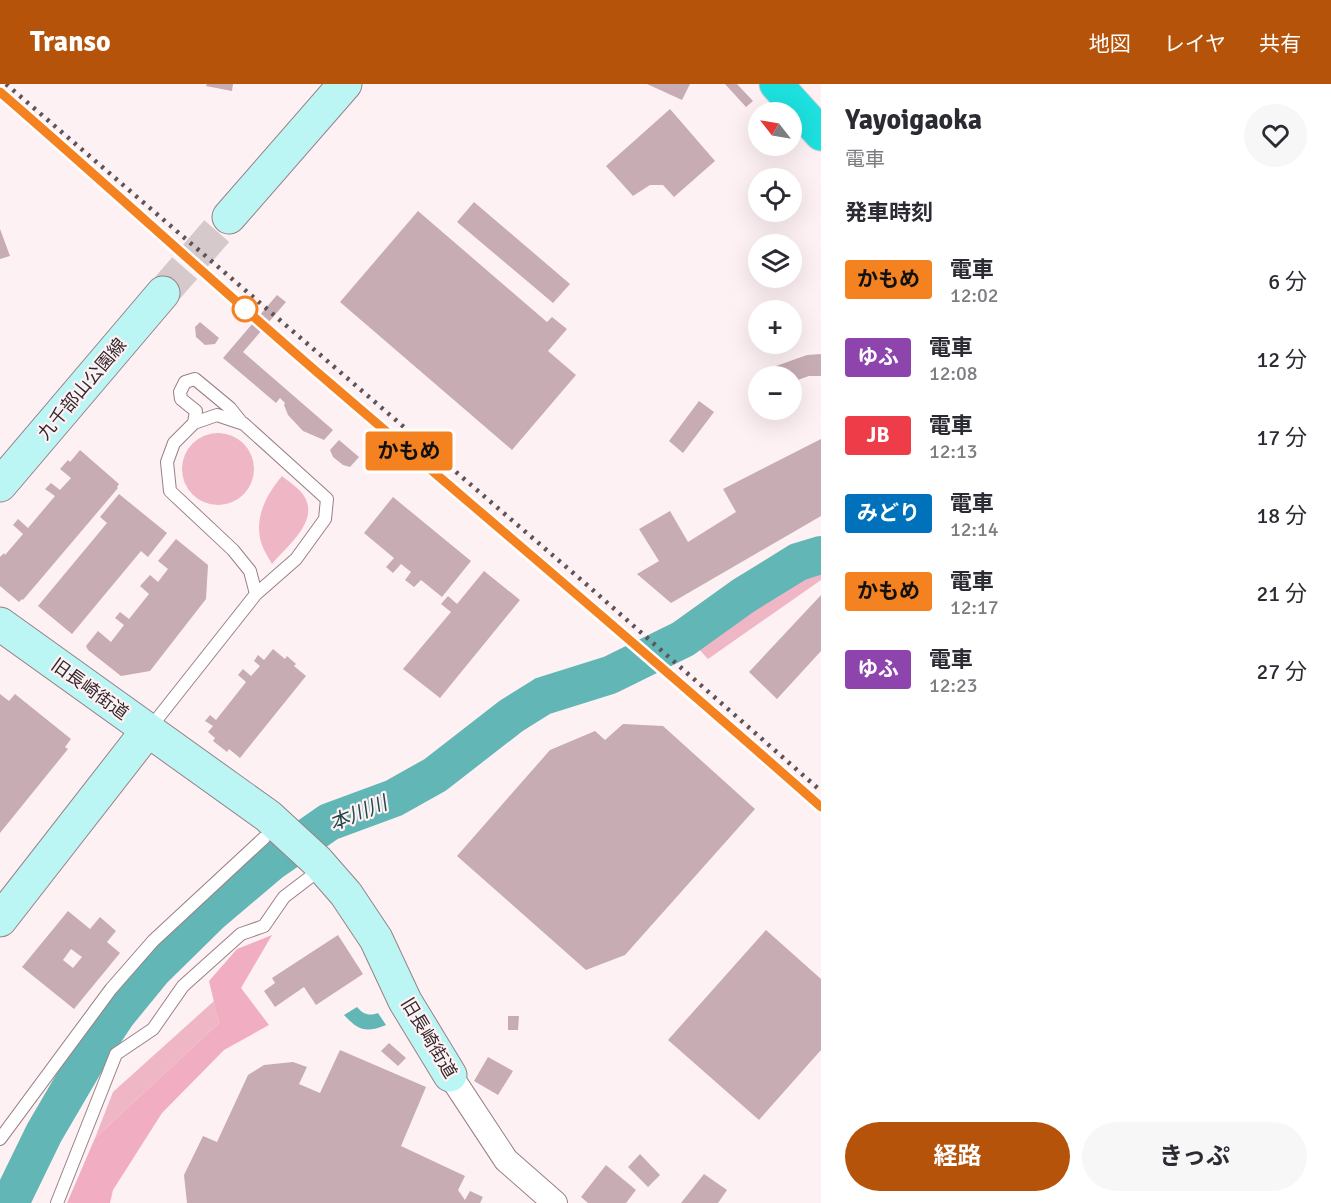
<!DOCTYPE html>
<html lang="ja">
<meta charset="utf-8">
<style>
:root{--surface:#fff;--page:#f7f7f7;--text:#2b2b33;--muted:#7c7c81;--accent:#b45309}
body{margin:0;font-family:Signika,"Noto Sans JP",sans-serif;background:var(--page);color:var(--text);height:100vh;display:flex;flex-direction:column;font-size:22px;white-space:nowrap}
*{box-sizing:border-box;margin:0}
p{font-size:20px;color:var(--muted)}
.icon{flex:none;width:33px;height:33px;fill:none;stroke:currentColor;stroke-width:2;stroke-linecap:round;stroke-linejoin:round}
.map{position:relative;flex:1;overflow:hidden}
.panel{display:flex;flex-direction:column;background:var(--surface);width:510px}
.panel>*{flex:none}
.badge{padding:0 12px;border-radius:4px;font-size:21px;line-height:39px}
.needle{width:39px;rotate:301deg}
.tools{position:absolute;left:748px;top:18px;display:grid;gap:12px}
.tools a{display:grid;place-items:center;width:54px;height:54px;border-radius:50%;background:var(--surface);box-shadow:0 6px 24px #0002;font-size:30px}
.map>.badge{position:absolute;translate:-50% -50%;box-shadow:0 0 0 3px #fff}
h2{padding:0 24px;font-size:22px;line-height:54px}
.round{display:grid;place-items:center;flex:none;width:63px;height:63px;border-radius:32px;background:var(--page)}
.head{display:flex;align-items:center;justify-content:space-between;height:102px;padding:0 24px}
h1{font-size:28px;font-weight:700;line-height:45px}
.action{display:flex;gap:12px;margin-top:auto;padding:12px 24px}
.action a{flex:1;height:69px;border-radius:36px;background:var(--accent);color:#fff;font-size:24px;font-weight:700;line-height:69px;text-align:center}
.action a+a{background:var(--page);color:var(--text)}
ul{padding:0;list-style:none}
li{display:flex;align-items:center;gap:18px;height:78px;padding:0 24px}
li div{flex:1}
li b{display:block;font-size:22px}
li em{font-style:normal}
li .badge{min-width:66px;font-weight:700;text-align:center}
header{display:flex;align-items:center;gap:36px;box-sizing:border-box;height:84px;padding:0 30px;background:var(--accent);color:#fff}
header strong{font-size:28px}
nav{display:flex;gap:33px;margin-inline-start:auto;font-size:21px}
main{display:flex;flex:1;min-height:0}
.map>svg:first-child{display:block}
.green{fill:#efb6c6}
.forest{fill:#f1adc1}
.water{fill:#62b6b5}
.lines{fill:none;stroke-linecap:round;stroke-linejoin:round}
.river{stroke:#62b6b5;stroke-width:38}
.building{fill:#c7acb3;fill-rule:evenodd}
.secondary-tunnel{stroke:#d5c9cc;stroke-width:33;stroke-dasharray:33 16;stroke-linecap:butt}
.lane-casing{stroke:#998086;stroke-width:14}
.street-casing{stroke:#998086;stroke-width:26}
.secondary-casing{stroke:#998086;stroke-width:35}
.highway-casing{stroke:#d2d0d0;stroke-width:35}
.lane{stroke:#fff;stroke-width:12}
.street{stroke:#fff;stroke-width:24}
.secondary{stroke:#bbf6f5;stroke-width:33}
.highway{stroke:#1de0df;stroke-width:33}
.rail{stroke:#5e5356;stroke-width:4.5;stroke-dasharray:3 6;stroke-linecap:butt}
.line-casing{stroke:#fff;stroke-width:14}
.line{stroke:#f58220;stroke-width:9}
.stop-dot{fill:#fff;stroke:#f58220;stroke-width:3}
.labels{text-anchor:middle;stroke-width:4.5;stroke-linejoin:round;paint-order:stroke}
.street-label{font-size:18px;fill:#33282b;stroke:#fdf1f4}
.water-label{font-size:20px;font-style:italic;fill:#224a49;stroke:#fdf1f4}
</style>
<header>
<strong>Transo</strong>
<nav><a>地図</a><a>レイヤ</a><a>共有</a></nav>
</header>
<main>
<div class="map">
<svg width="821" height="1119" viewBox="0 0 821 1119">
<rect width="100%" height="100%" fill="#fdf1f4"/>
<path class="green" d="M182 385a36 36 0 1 1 72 0a36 36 0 1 1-72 0Z
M 282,392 C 289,398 299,404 304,412 C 320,437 287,462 272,480 C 268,473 263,465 261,458 C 254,433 267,410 282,392 Z
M 821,483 L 821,496 L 708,575 L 696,562 Z
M 214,917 L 219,939 L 95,1054 L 113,1008 Z"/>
<path class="forest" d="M 272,851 L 241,904 L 269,941 L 224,966 L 162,1029 L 113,1106 L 110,1119 L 67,1119 L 95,1054 L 219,939 L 209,897 L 237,865 Z"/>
<path class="water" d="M 357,923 C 364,931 369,932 378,929 L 386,941 C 366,949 359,947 344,931 Z"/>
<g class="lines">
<path class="river" d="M 10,1119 L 44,1049 L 89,972 L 117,930 L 153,886 L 211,829 L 270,779 L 329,738 L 394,714 L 435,691 L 511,632 L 543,612 L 610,591 L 683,555 L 743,512 L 798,478 L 821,471"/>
</g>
<path class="building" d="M 207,0 L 233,0 L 232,7 L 206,2 Z
M 647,0 L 690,0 L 682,16 Z
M 725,0 L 737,0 L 753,17 L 746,23 Z
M 670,25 L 715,77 L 674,113 L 663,101 L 650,101 L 633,112 L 606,82 Z
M 474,118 L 570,200 L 553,219 L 457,138 Z
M 418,127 L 547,238 L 552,233 L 567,245 L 548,267 L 576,291 L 512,366 L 340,218 Z
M 0,145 L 10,172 L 0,175 Z
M 277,211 L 286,218 L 243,268 L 333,346 L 324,356 L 303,347 L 288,331 L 284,321 L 285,319 L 280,314 L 276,319 L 223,274 Z
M 200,238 L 219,254 L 215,260 L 205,261 L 196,253 L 195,243 Z
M 821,270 L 821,292 L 809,292 L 792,298 L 792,292 L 760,292 L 759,288 L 807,271 Z
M 699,317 L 714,328 L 683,369 L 669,357 Z
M 821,355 L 821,432 L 671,519 L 637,490 L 659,477 L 639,445 L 670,427 L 688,458 L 736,428 L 723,405 Z
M 339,356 L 359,373 L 350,383 L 343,381 L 333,373 L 330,366 Z
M 80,366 L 119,400 L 117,403 L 118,404 L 23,516 L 22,515 L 19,518 L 0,502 L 0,473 L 4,469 L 5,471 L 23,450 L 13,441 L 18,435 L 28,444 L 55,412 L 45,405 L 51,399 L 60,406 L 71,394 L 60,385 L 68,376 L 70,378 Z
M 119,410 L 167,449 L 148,473 L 141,467 L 72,550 L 38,522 L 107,439 L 100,433 Z
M 393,413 L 471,477 L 442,513 L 421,496 L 414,503 L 405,496 L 411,488 L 401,480 L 393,489 L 386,483 L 394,474 L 364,449 Z
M 176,455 L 208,481 L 206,515 L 150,587 L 121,592 L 88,566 L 86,562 L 98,547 L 111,558 L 124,541 L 115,534 L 120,528 L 129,535 L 149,510 L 140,502 L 150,491 L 158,498 L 168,485 L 158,477 Z
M 484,487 L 520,516 L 440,614 L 403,585 L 451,528 L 441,520 L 448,512 L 457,520 Z
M 821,511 L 821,567 L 777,615 L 749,588 Z
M 273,565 L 285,575 L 287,572 L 296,580 L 294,582 L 306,592 L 240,674 L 229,665 L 227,668 L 213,657 L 215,654 L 208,648 L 213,642 L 205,637 L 210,631 L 216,636 L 246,598 L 238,591 L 243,585 L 251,592 L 260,582 L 254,577 L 258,571 L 264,576 Z
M 0,610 L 9,617 L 15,610 L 71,655 L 65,663 L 68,665 L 0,749 Z
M 623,640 L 663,642 L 755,725 L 625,871 L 586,886 L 457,772 L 550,666 L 595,647 L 605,656 Z
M 68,827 L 90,845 L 100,833 L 116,847 L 107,858 L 120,869 L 74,925 L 22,883 ZM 71,865 L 82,873 L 73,884 L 63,876 Z
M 766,846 L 821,895 L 821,966 L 759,1036 L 668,956 Z
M 338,851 L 363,890 L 316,921 L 304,903 L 275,923 L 264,907 L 275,899 L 272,894 Z
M 508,932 L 519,932 L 518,946 L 508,946 Z
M 389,959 L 406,974 L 398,982 L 381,967 Z
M 340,966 L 426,1003 L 401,1062 L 465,1092 L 458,1106 L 465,1116 L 470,1107 L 483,1113 L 480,1119 L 187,1119 L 184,1091 L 203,1052 L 217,1058 L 248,991 L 264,981 L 293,978 L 307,983 L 299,1000 L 320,1009 Z
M 488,973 L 513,987 L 498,1011 L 474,997 Z
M 640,1070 L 660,1091 L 648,1103 L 628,1083 Z
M 606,1081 L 636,1106 L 626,1119 L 588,1119 L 581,1113 Z
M 704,1090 L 727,1106 L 718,1119 L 681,1119 Z"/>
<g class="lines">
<path class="secondary-tunnel" d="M 163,209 L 229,133"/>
<g class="lane-casing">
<path id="lane" d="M 194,339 L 196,327 L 181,315 L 180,308 L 185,298 L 195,295 L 230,324 L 242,339
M 150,644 L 256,510 L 296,475 L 325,435 L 327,415 L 244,340 L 217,331 L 194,339 L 174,359 L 167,378 L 170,407 L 233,466 L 250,487 L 256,510
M 0,1055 L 111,905 L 153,857 L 264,754
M 57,1119 L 116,970 L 153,945 L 183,902 L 241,850 L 264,842 L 284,813 L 322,784"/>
</g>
<g class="street-casing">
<path id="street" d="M 450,991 L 506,1076 L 555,1119"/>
</g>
<g class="secondary-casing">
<path id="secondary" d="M 229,133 L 345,0
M 0,401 L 163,209
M 0,540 L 268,732 L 318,778 L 346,810 L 376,855 L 405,917 L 450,991
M 0,836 L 148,646"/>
</g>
<g class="highway-casing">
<path id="highway" d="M 776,0 L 821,50"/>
</g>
<use href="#lane" class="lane"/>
<use href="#street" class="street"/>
<use href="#secondary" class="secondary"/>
<use href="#highway" class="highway"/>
<path class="rail" d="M 6,0 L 586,500 L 821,707
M 0,8 L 332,301 L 579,511 L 821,723"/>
</g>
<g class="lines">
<g class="line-casing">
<path id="line" d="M 0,8 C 112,105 220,205 332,301 C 496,442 660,580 821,723"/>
</g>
<use href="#line" class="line"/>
</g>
<circle class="stop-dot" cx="245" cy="225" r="12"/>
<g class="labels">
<g class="street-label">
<text transform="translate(82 305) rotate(-50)" y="6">九千部山公園線</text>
<text transform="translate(90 605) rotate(36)" y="6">旧長崎街道</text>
<text transform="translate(429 954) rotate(59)" y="6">旧長崎街道</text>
</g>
<g class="water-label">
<text transform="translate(358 729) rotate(-22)" y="7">本川川</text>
</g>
</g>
</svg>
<div class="tools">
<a><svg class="needle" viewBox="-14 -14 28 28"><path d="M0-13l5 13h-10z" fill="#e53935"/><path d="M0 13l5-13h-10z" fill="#7c7c81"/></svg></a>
<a><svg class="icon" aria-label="locate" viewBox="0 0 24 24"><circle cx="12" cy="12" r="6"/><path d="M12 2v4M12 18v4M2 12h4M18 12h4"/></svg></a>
<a><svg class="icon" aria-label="layers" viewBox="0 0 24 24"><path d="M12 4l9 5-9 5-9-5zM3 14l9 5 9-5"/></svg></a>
<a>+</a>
<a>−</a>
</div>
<b class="badge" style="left:409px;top:367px;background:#f58220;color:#111">かもめ</b>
</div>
<section class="panel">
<div class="head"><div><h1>Yayoigaoka</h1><p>電車</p></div><a class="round"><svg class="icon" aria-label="heart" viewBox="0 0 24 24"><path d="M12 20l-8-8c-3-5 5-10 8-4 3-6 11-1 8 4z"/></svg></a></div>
<h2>発車時刻</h2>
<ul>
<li><span class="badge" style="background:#f58220;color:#111">かもめ</span><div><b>電車</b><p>12:02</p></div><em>6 分</em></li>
<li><span class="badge" style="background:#8e44ad;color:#fff">ゆふ</span><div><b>電車</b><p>12:08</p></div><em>12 分</em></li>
<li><span class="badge" style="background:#ee3d49;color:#fff">JB</span><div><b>電車</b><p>12:13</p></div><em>17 分</em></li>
<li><span class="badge" style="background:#0072bc;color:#fff">みどり</span><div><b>電車</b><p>12:14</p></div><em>18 分</em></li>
<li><span class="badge" style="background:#f58220;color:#111">かもめ</span><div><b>電車</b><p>12:17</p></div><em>21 分</em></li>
<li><span class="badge" style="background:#8e44ad;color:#fff">ゆふ</span><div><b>電車</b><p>12:23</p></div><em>27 分</em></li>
</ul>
<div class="action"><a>経路</a><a>きっぷ</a></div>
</section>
</main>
